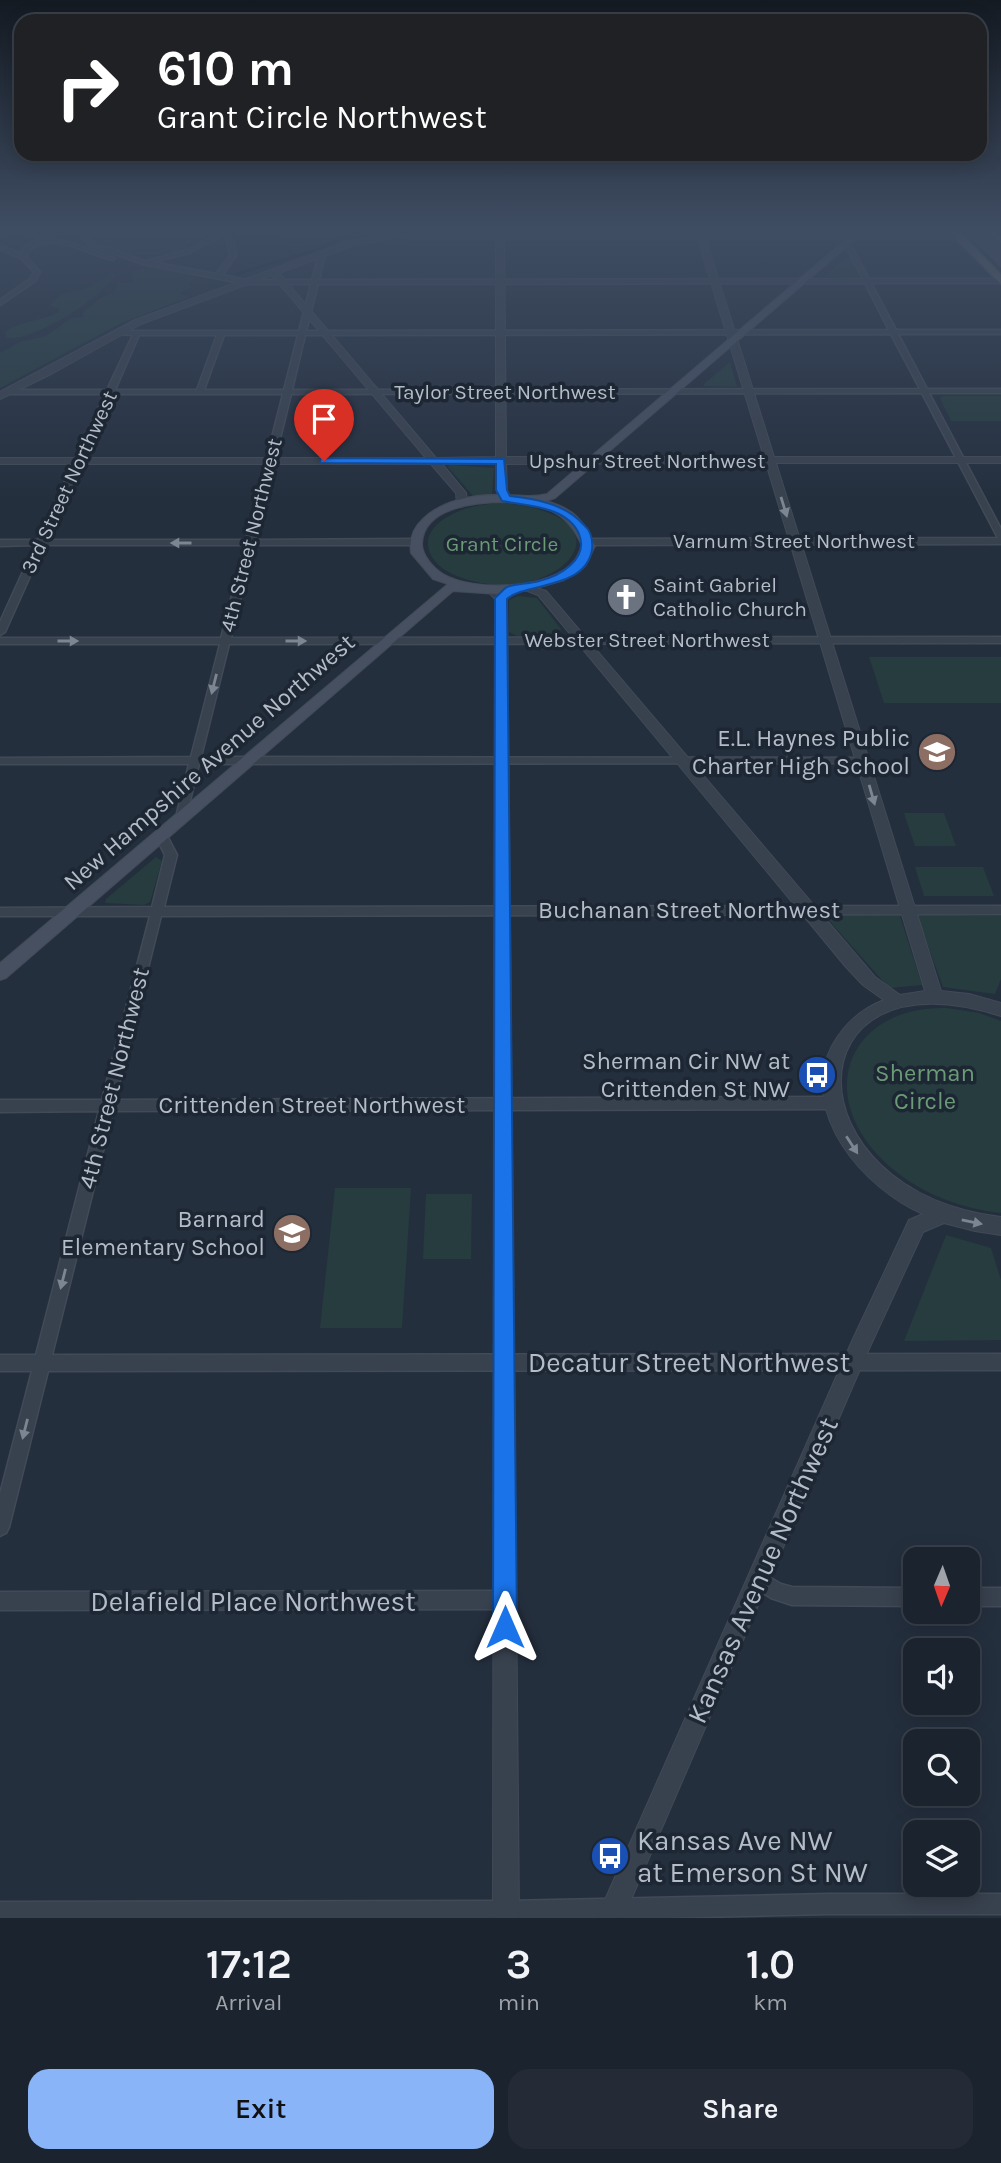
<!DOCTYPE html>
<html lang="en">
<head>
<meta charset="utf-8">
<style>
	body { margin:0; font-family:Karla,sans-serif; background:#242b36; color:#f1f3f6; height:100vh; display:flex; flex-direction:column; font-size:26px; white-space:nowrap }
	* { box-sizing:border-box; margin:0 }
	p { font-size:23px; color:#a0a4aa }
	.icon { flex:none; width:38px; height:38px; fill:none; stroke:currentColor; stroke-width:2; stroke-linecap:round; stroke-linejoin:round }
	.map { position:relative; height:1918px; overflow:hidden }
	.side { display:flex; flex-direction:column; background:#1b232e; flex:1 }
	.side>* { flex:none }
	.hud { position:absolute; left:14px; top:14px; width:973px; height:147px; border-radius:21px; box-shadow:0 4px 18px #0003,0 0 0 2px #39404a; background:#202124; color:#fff; overflow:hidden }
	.needle { width:46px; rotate:182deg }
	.controls { position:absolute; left:903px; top:1547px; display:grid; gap:14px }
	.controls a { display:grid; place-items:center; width:77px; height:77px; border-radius:14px; background:#1b232e; box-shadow:0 4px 18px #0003,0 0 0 2px #39404a; font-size:35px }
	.pin { position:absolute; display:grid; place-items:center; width:60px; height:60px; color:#fff; margin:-72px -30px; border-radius:50% 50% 50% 0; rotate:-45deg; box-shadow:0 0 7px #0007 }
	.pin .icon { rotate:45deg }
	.me { position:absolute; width:77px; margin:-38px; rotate:0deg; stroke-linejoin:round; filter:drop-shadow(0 0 5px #0008) }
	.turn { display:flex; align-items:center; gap:24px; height:147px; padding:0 28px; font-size:32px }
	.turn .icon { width:91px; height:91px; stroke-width:2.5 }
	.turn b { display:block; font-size:49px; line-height:60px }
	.eta { display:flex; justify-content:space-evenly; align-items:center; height:119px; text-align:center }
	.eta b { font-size:42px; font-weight:600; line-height:49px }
	.action { display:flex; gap:14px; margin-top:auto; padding:14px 28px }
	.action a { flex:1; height:80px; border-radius:21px; background:#8ab4f8; color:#111; font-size:28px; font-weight:600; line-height:80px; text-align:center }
	.action a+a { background:#242b36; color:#f1f3f6 }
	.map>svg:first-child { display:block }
	.green { fill:#263c3f }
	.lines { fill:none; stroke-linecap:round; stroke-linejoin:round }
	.stream { stroke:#17263c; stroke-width:2.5 }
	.minor-casing { stroke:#414a57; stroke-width:3 }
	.tertiary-casing { stroke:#414a57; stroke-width:2 }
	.secondary-casing { stroke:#414a57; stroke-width:2 }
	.trunk-casing { stroke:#434c59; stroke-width:3 }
	.minor { fill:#38414e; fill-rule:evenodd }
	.tertiary { fill:#38414e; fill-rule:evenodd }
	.secondary { fill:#465061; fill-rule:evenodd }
	.trunk { fill:#656462; fill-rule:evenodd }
	.wall { fill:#3f4b5c }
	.building { fill:#4b5868; stroke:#5c6777; stroke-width:2 }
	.oneway { fill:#7c8592 }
	.route { fill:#1a73e8; stroke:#114b97; stroke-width:2 }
	.labels { text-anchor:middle; stroke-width:7; stroke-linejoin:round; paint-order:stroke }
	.far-street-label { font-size:21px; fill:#b4bcc9; stroke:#1d2633 }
	.far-park-label { font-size:21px; fill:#6b9a76; stroke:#1d2633 }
	.far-poi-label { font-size:21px; fill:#b4bcc9; stroke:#1d2633; text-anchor:start }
	.poi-label { font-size:24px; fill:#b4bcc9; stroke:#1d2633; text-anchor:end }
	.street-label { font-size:24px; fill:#b4bcc9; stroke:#1d2633 }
	.park-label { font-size:24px; fill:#6b9a76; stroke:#1d2633 }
	.near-street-label { font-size:28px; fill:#b4bcc9; stroke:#1d2633 }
	.near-poi-label { font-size:28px; fill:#b4bcc9; stroke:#1d2633; text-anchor:start }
</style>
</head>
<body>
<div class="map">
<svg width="1001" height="1918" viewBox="0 0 1001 1918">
	<rect width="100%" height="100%" fill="#242f3e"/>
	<path class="green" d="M85,230H216L186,246L190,248C162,259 101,260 85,230Z
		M236,230H392L324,244L234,236Z
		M845,258L851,259L860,278L825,277Z
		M152,267L196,276L188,284L193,287L180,293L189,297L121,323L0,388V353L20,342L46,336L72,318L84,317L82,313L102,297L113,293L119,283H133L132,271Z
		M112,275L115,276C99,299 35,341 7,338L5,332C21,320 41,322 59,312L60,309L50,305L60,294L84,289Z
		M730,362L737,387L704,386V384Z
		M943,396H1001V421H951L940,398Z
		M450,465L494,468L492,495L473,496L448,467Z
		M503,503C647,518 551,614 457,576C423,562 416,532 451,515C467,506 486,504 503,503Z
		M518,596L537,598L561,629L560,633L517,636L509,632V600Z
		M869,657H1001V703H884Z
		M904,813H944L956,846H915Z
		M156,857L162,861L150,902L144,905L105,903L106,899Z
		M915,867H983L994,896H924Z
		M825,916H900L922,985L889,988Z
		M917,916H1001V979L995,994L943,987Z
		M947,1008L979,1013L1001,1021V1213C955,1208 909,1189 877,1154C814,1085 856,1005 947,1008Z
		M335,1188H411L402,1328H320Z
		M426,1194H472L471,1259H423Z
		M946,1235L991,1248L1001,1280V1340L904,1341Z"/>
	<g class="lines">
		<path class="stream" d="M237,274L315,250L360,230"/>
		<g class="minor-casing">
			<path id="minor" d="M10,230L52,236L51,238L68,242L115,258L112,260C84,253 52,230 27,252V258L40,272L35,281L0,305V300L30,279L34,272L22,259L0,249V245L21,254C23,243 38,239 48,238L14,233L0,236V232Z
				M77,230H83L91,242L145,261L185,251L224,230H232L236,256L222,275L246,280H312L319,254L322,252L325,254L319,280L863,279L847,249L850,247L853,249L869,279H1001V283H871L896,330H1001V334H898L927,389H1001V393H929L1001,529V544L587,545L583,542L587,539L998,538L922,393L291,394L255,540L416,539L420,542L416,545H253L231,638L1001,637V643L229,644L201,757L866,758L867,760L862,763L199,764L186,817L181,821L176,817L189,764H0V758L191,757L220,644H0V638H221L245,545H44L5,632L0,635V622L35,545L0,546V540H38L105,394H8L4,392L8,390H107L133,335L116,334V332L118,331H299L311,284H246L142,264L87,244ZM226,234L230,256L216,274L152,262L189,253ZM865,283L889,330L306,331L318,284ZM891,334L920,389L292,390L305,335ZM139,335H217L197,390H115ZM224,335H298L284,390H204ZM113,394H283L246,540H46Z
				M395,232L412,235H1001V239H412L393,235Z
				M161,831L165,832L177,855L164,907L1001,906V914L161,916L115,1100L833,1097L838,1099L840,1103L838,1107L833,1109L113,1111L52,1355L1001,1354V1370L48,1371L9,1527L6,1533L0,1536V1494L32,1371H0V1355H36L99,1111L0,1112V1100H102L150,916H0V908L152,907L165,855L155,835Z
				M758,1571L781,1584L792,1587L915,1588V1606L792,1605L771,1598L752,1586L749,1580L752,1574Z
				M968,1588H1001V1606H968Z
				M505,1591L511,1594L514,1600L511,1606L505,1609L0,1610V1592Z
				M829,1894H1001V1914H829L658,1918H0V1902L506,1901Z"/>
		</g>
		<g class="tertiary-casing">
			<path id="tertiary" d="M407,230H432L352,246L279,273L436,458L496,457V230H504L506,457H764L695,230H703L774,457H1001V463H776L941,991L969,994L1001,1003V1016C788,947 787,1191 1001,1217V1235L975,1231L944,1223L923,1232L867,1353L623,1918H597L853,1339L909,1220L923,1214C864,1188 798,1113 832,1046C844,1024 861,1009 884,1000L863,985L846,967L538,595L520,588L526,585L546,591L875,977L900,995L925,991L766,463L506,464L507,492L511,498L506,501L497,492L496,464H442L466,493L467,504L462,507L457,504L456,493L431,464H0V458H426L272,275L141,324L53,373L0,399V392L135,320L346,242Z
				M493,587L507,598L519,1918H493L495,599L487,590Z"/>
		</g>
		<g class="secondary-casing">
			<path id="secondary" d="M857,230H866L555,498L546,501C574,509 583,519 595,546L585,566L564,580L530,590L497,594L453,591L6,978L0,980V963L448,584L433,579L411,553C409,539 413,528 423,519C443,499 477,494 504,495C520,495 531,498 547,494ZM506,502C543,505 567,509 582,546C580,550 578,556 575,560C552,590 473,592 443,574C433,568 422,555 422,544C423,506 479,502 506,502Z"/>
		</g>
		<g class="trunk-casing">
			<path id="trunk" d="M947,230H958L1001,275V284Z"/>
		</g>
		<use href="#minor" class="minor"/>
		<use href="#tertiary" class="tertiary"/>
		<use href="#secondary" class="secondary"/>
		<use href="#trunk" class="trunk"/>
	</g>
	<path class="wall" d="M967,230H1001V268L975,242L978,232H968Z"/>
	<path class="building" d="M988,230H1001V242Z"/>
	<defs><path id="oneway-solid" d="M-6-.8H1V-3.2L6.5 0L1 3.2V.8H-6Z" transform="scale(1.75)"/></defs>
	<g class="oneway">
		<use href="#oneway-solid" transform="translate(784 507) rotate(73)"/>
		<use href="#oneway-solid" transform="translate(181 543) rotate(180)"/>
		<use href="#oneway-solid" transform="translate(68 641)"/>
		<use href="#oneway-solid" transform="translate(296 641)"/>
		<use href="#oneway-solid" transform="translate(214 684) rotate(104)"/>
		<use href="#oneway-solid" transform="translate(872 795) rotate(74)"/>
		<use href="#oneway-solid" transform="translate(852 1145) rotate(57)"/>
		<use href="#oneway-solid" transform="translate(972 1222) rotate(12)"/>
		<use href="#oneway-solid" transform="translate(63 1279) rotate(104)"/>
		<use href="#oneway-solid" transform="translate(25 1429) rotate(104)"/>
	</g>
	<linearGradient id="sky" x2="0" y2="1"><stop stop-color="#141a22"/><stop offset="0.46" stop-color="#3f4d63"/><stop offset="1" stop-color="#3f4d63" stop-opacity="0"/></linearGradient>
	<rect width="1001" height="499" fill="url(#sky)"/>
	<path class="route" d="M324,458L504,459L507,490L510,496C537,499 565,504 584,525C591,531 593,541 592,550C585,590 526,582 507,599L517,1627L514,1635L505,1639L497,1635L493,1627L495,598C499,595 503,589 507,587C516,583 529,584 539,581C560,576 589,559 579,534C567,506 527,506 502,501L496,490V464L320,463V459Z"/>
	<defs>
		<g id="church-disc" transform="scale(2.0125)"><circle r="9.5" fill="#6b7280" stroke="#1d2633"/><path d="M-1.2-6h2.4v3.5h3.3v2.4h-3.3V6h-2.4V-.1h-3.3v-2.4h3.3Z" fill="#fff"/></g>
		<g id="school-disc" transform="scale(2.0125)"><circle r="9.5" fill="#8d6e63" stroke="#1d2633"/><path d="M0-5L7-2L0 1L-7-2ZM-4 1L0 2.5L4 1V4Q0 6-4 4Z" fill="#fff"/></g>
		<g id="bus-disc" transform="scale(2.0125)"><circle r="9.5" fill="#1a4fb4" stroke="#1d2633"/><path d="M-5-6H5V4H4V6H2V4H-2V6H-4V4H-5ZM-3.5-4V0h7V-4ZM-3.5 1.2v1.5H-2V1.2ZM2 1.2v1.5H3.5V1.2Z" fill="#fff"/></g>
	</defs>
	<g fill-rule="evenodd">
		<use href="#church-disc" x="626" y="597"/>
		<use href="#school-disc" x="937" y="752"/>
		<use href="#bus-disc" x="817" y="1075"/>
		<use href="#school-disc" x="292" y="1233"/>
		<use href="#bus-disc" x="610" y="1856"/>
	</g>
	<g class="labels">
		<g class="far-street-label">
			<text x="505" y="399">Taylor Street Northwest</text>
			<text x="647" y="468">Upshur Street Northwest</text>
			<text transform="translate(69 482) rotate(-65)" y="7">3rd Street Northwest</text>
			<text transform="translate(251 535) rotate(-76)" y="7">4th Street Northwest</text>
			<text x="794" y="548">Varnum Street Northwest</text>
			<text x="647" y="647">Webster Street Northwest</text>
		</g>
		<g class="far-park-label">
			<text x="502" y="551">Grant Circle</text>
		</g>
		<g class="far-poi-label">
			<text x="653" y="592">Saint Gabriel<tspan x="653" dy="24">Catholic Church</tspan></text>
		</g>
		<g class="poi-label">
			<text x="910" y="746">E.L. Haynes Public<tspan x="910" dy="28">Charter High School</tspan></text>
			<text x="790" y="1069">Sherman Cir NW at<tspan x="790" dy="28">Crittenden St NW</tspan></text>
			<text x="265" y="1227">Barnard<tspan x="265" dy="28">Elementary School</tspan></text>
		</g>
		<g class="street-label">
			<text transform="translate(209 762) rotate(-41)" y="8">New Hampshire Avenue Northwest</text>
			<text x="689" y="918">Buchanan Street Northwest</text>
			<text transform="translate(114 1078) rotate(-76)" y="8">4th Street Northwest</text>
			<text x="312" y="1113">Crittenden Street Northwest</text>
		</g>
		<g class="park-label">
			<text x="925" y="1081">Sherman<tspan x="925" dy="28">Circle</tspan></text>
		</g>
		<g class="near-street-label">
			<text x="689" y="1372">Decatur Street Northwest</text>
			<text transform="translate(762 1570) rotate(-66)" y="10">Kansas Avenue Northwest</text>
			<text x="253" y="1611">Delafield Place Northwest</text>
		</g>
		<g class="near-poi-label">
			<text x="637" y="1850">Kansas Ave NW<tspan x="637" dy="32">at Emerson St NW</tspan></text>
		</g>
	</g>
</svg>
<div class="controls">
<a><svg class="needle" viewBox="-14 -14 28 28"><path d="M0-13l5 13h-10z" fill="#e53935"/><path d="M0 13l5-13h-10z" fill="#a0a4aa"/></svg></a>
<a><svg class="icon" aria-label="sound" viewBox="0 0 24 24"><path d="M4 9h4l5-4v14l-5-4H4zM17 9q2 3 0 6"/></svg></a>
<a><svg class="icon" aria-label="search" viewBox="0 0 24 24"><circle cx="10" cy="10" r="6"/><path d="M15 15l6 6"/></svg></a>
<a><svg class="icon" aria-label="layers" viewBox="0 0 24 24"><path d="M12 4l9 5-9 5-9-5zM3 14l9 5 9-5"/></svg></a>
</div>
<div class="pin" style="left:324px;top:461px;background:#d93025"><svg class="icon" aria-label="arrive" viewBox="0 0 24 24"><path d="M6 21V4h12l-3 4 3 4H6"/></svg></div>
<svg class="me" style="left:505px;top:1627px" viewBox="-20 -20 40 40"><path d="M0-17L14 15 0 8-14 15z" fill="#1a73e8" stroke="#fff" stroke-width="4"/></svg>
<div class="hud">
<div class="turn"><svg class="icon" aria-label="right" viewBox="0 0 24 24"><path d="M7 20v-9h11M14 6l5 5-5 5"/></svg><div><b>610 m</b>Grant Circle Northwest</div></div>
</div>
</div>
<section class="side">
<div class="eta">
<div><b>17:12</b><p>Arrival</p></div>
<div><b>3</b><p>min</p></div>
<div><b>1.0</b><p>km</p></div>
</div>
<div class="action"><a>Exit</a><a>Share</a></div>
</section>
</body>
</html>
